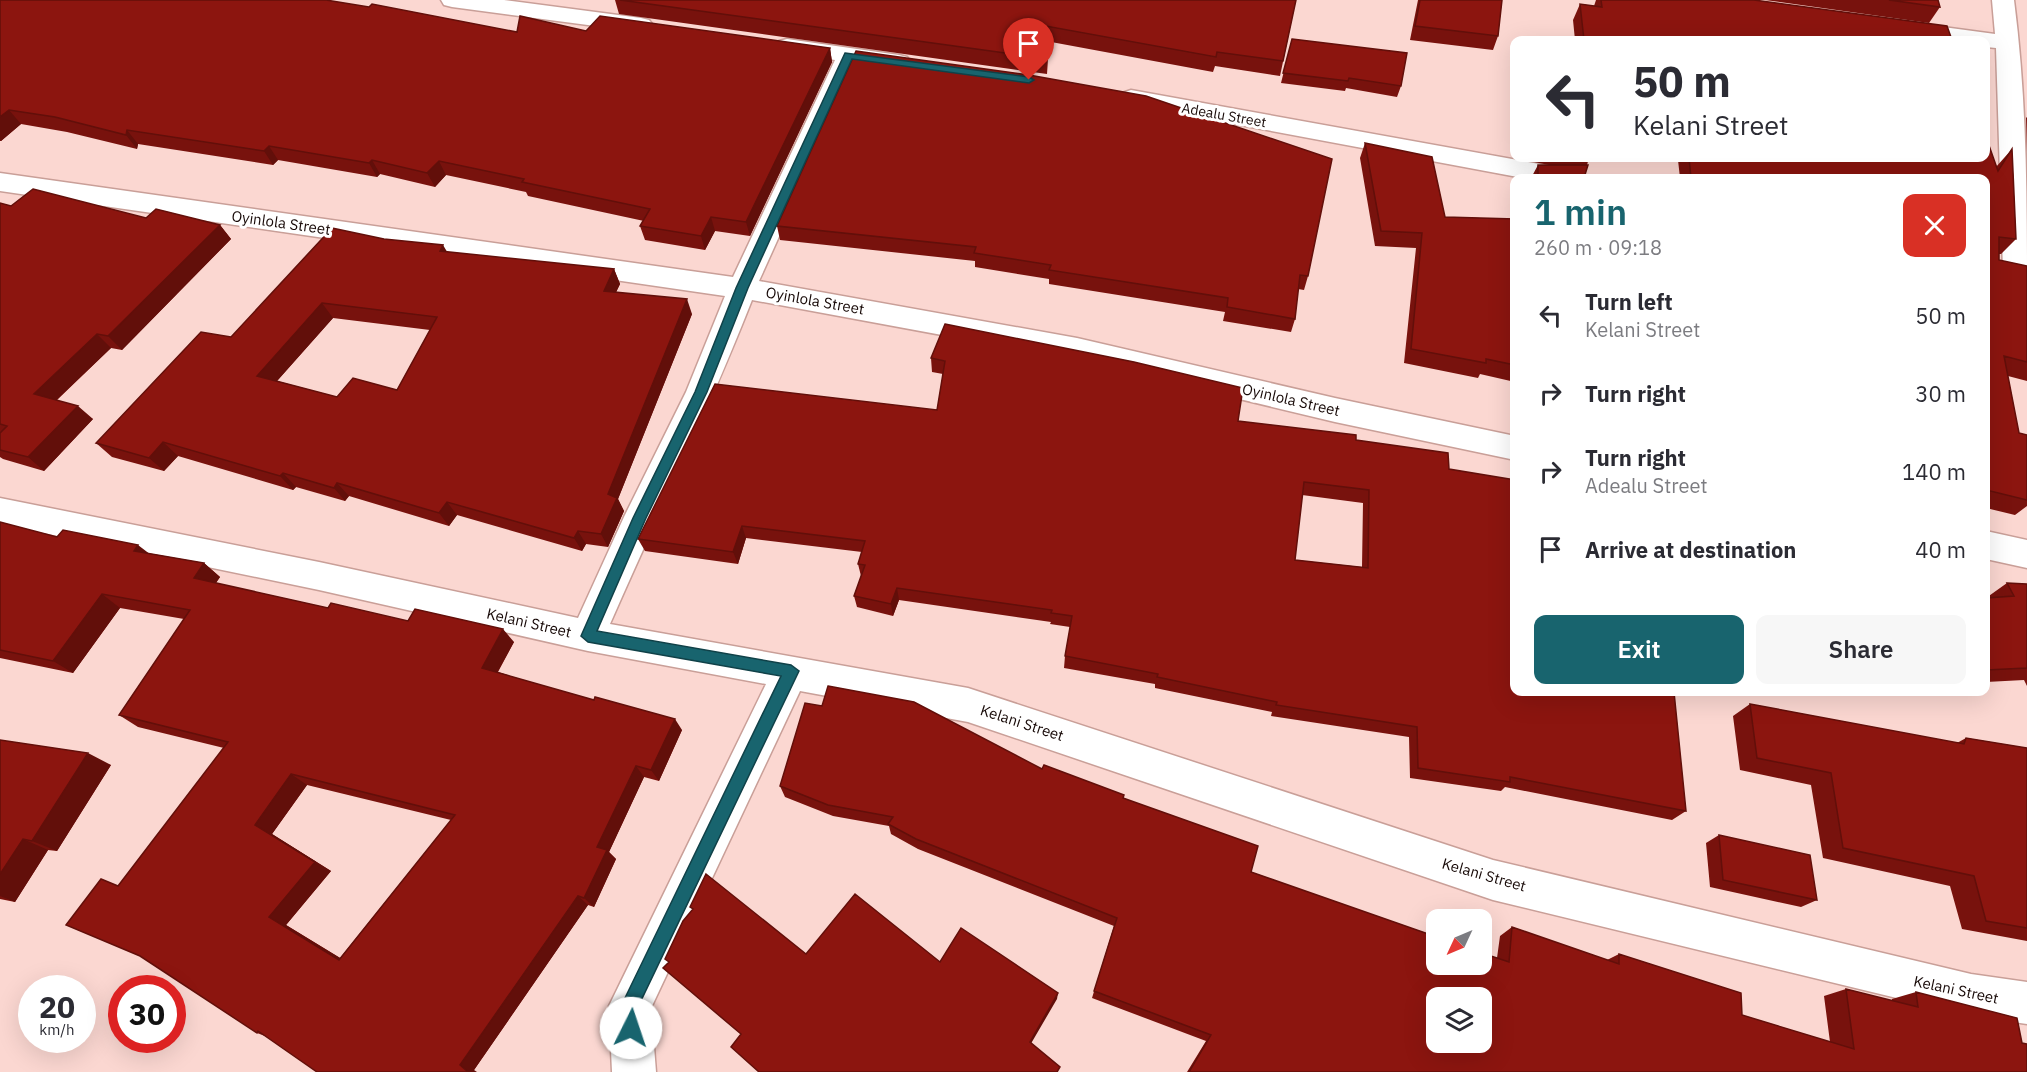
<!DOCTYPE html>
<html lang="en">
<head>
<meta charset="utf-8">
<style>
	body { margin:0; font-family:"IBM Plex Sans",sans-serif; background:#f7f7f7; color:#2b2b33; height:100vh; display:flex; flex-direction:column; font-size:22px; white-space:nowrap }
	* { box-sizing:border-box; margin:0 }
	p { font-size:20px; color:#7c7c81 }
	.icon { flex:none; width:33px; height:33px; fill:none; stroke:currentColor; stroke-width:2; stroke-linecap:round; stroke-linejoin:round }
	.map { position:relative; flex:1; overflow:hidden }
	.panel { position:absolute; left:1510px; top:174px; width:480px; height:522px; display:flex; flex-direction:column; background:#fff; border-radius:12px; box-shadow:0 6px 24px #0002 }
	.panel>* { flex:none }
	.guide { position:absolute; left:1510px; top:36px; width:480px; height:126px; border-radius:12px; box-shadow:0 6px 24px #0002; background:#fff; color:#2b2b33; overflow:hidden }
	.needle { width:39px; rotate:226deg }
	.controls { position:absolute; left:1426px; top:909px; display:grid; gap:12px }
	.controls a { display:grid; place-items:center; width:66px; height:66px; border-radius:12px; background:#fff; box-shadow:0 6px 24px #0002; font-size:30px }
	.speed { position:absolute; left:18px; top:975px; display:flex; gap:12px; font-size:30px; font-weight:700; text-align:center }
	.speed>* { display:grid; place-content:center; width:78px; height:78px; border-radius:50%; background:#fff; box-shadow:0 6px 24px #0002; line-height:1 }
	.speed small { font-size:15px; font-weight:400 }
	.speed .limit { border:9px solid #d22; background:#fff; color:#111 }
	.pin { position:absolute; display:grid; place-items:center; width:51px; height:51px; color:#fff; margin:-62px -26px; border-radius:50% 50% 50% 0; rotate:-45deg; box-shadow:0 0 6px #0007 }
	.pin .icon { rotate:45deg }
	.me { position:absolute; width:66px; margin:-33px; rotate:4deg; stroke-linejoin:round; filter:drop-shadow(0 0 4px #0008) }
	.turn { display:flex; align-items:center; gap:21px; height:126px; padding:0 24px; font-size:27px }
	.turn .icon { width:78px; height:78px; stroke-width:2.5 }
	.turn b { display:block; font-size:42px; line-height:51px }
	.round { display:grid; place-items:center; flex:none; width:63px; height:63px; border-radius:12px; background:#f7f7f7 }
	.summary { display:flex; align-items:center; justify-content:space-between; height:102px; padding:0 24px }
	h1 { font-size:36px; font-weight:600; line-height:45px; color:#18646e }
	.cta { display:flex; gap:12px; margin-top:auto; padding:12px 24px }
	.cta a { flex:1; height:69px; border-radius:12px; background:#18646e; color:#fff; font-size:24px; font-weight:600; line-height:69px; text-align:center }
	.cta a+a { background:#f7f7f7; color:#2b2b33 }
	ul { padding:0; list-style:none }
	li { display:flex; align-items:center; gap:18px; height:78px; padding:0 24px }
	li div { flex:1 }
	li b { display:block; font-size:22px }
	li em { font-style:normal }
	.map>svg:first-child { display:block }
	.lines { fill:none; stroke-linecap:round; stroke-linejoin:round }
	.minor-casing { stroke:#c99f98; stroke-width:3 }
	.minor { fill:#fff; fill-rule:evenodd }
	.wall { fill:#78120d; fill-rule:evenodd }
	.shaded-wall { fill:#620f0a }
	.building { fill:#8c150f; stroke:#620f0a; stroke-width:1.5; fill-rule:evenodd }
	.route { fill:#18646e; stroke:#104148; stroke-width:1.5 }
	.labels { text-anchor:middle; stroke-width:6; stroke-linejoin:round; paint-order:stroke }
	.far-street-label { font-size:14px; fill:#170907; stroke:#fff }
	.street-label { font-size:15px; fill:#170907; stroke:#fff }
</style>
</head>
<body>
<div class="map">
<svg width="2027" height="1072" viewBox="0 0 2027 1072">
	<rect width="100%" height="100%" fill="#fbd7d1"/>
	<g class="lines">
		<g class="minor-casing">
			<path id="minor" d="M441,0H504L641,18L649,20L653,25L649,30L641,32L452,7L444,5Z
				M1992,0H2014C2026,92 2027,185 2027,277L2017,280L2007,277L2003,270L1996,48L1986,47V40H1939L1898,34L1894,29L1898,24L1906,22L1995,34Z
				M787,39L899,55L907,57L911,62L907,67L899,69L857,63L759,281L1077,338L1335,398L1515,436V460L1335,422L1077,360L752,300C709,410 657,516 610,624L968,688L1493,860L1971,974L2027,982V1024L1971,1016L1493,900L968,722L800,691L651,1008L656,1072H612L609,1006L766,684L588,651L319,590L0,524V498L319,562L578,618L624,517L686,392L725,296L0,191V173L733,277L835,60L779,51L775,46L779,41Z
				M1131,90L1567,169L1576,172L1580,178H1523L1122,103L1119,98L1122,93Z
				M1986,531L2027,540V568L1986,559Z"/>
		</g>
		<use href="#minor" class="minor"/>
	</g>
	<path class="wall" d="M0,0L517,32L586,31L830,48L832,62L750,236L715,231L705,250L645,240L640,226L644,221L528,196L526,192L446,175L435,187L380,174L377,177L278,160L273,165L138,144L137,149L67,132L21,124L1,141H0Z
		M615,0H1296L1280,76L1215,66L1213,72L1035,39L1031,53L1048,59L1047,74L619,14Z
		M1418,0H1502L1498,36L1493,50L1410,40Z
		M1596,0H1754L1952,40H1575L1573,20L1580,4L1594,6Z
		M1765,0H1938L1940,7L1929,23Z
		M1292,39L1401,86L1397,97L1346,88L1345,91L1281,83Z
		M856,51L1308,276L1304,290L1298,289L1295,319L1291,332L1223,321L1225,312L1049,284V279L975,267V261L780,240L777,226Z
		M2027,117V152L2026,118Z
		M1365,143L1445,217L1515,219V382L1480,374L1478,378L1404,363L1416,248L1375,246L1360,158Z
		M2012,149L2016,239L2001,254H1999V260L2027,266V381L2008,376L2019,433L2027,435V506L2015,515L1986,508V178H1680L1678,160L1679,158H1986L1996,167Z
		M1529,158H1589L1587,165L1584,178H1531L1538,165H1549L1529,161Z
		M0,203L11,206L220,225L231,239L122,350L111,348L57,400L93,419L44,471L3,459L0,457V433L1,432H0Z
		M447,252L614,269L620,284L616,292L692,314L618,499L624,511L608,547L586,544L582,551L457,515L449,526L349,496L345,501L296,487L293,490L178,456L164,471L112,457L96,443L231,337ZM333,318L430,330L397,390L337,397L277,381Z
		M931,358L1238,421L1356,440L1449,469L1515,692L1686,811L1672,820L1505,787L1501,791L1410,778L1409,737L1271,716L1272,712L1155,688V684L1064,668L1065,656L1070,627L1050,624L1051,622L899,600L893,616L857,607L854,596L861,576L858,564L862,552L746,538L738,564L645,551L638,539L937,410L943,374L932,372ZM1302,495L1363,503L1362,567L1295,560Z
		M0,522L57,537L204,563L220,577L216,583L328,608L408,621L514,642L498,672L682,730L659,781L644,777L609,852L616,859L594,907L588,905L474,1070L265,1036L257,1033L118,886L224,748L138,727L119,715L184,619L120,608L73,673L0,658ZM307,785L451,820L340,958L286,925L331,871L272,834Z
		M2007,583L2027,584V686L2024,680L1986,682V598Z
		M1750,704L1957,743L1966,738L2027,748V941L1962,929L1950,886L1823,858L1811,785L1740,770L1733,716Z
		M0,740L111,765L57,851L48,850L15,902L0,899Z
		M1042,769L1123,799L1251,872L1497,958L1500,936L1512,927L1607,960L1619,954L1742,1015L1830,1042L1824,996L1846,989L1892,1001V999L1916,992L2027,1072H1187L1206,1041L1092,998L1114,926L918,849L891,834L889,826L833,816L785,797L780,786Z
		M1719,835L1817,900L1801,907L1710,887L1706,843Z"/>
	<path class="shaded-wall" d="M1035,24V39L1030,57L1028,52Z
		M830,48L832,62L750,236L746,222Z
		M9,110L21,124L1,141L0,140V117Z
		M127,130L138,144L137,149L126,135Z
		M269,146L278,160L273,165L264,151Z
		M372,160L380,174L377,177L369,163Z
		M439,161L446,175L435,187L427,173Z
		M711,217L715,231L705,250L701,236Z
		M220,225L231,239L122,350L108,336Z
		M443,245L452,260L440,251Z
		M614,269L620,284L610,305L604,291Z
		M687,299L692,314L618,499L624,511L608,547L601,534L608,494Z
		M322,303L333,318L269,390L257,376Z
		M97,334L111,348L49,407L34,394Z
		M78,406L93,419L44,471L28,457Z
		M163,442L178,456L164,471L149,458Z
		M283,473L296,487L293,490L280,476Z
		M337,483L349,496L345,501L334,488Z
		M447,502L457,515L449,526L439,513Z
		M742,526L746,538L738,564L733,552Z
		M578,531L586,544L582,551L574,538Z
		M138,545L155,558L134,551Z
		M204,563L220,577L210,591L194,578Z
		M897,588L899,600L893,616L891,604Z
		M102,594L120,608L73,673L53,661Z
		M503,629L514,642L493,680L482,668Z
		M675,719L682,730L659,781L651,770Z
		M88,753L111,765L57,851L32,841Z
		M636,766L644,777L609,852L616,859L594,907L584,898L597,847Z
		M291,774L307,785L272,834L331,871L286,925L355,967L339,960L269,917L255,825Z
		M23,839L48,850L15,902L0,896V874Z
		M578,896L588,905L474,1070L477,1072H468L460,1065Z
		M1058,993L1057,999L1029,1047L1030,1042Z"/>
	<path class="building" d="M0,0H326L369,7L372,4L517,32L520,16L586,31L600,16L830,48L746,222L711,217L701,236L640,226L650,209L522,182L524,179L439,161L427,173L372,160L369,163L269,146L264,151L127,130L126,135L55,117L9,110L0,117Z
		M620,0H1296L1283,61L1217,52L1216,57L1035,24L1028,52L1048,59Z
		M1420,0H1502L1498,36L1415,26Z
		M1601,0H1754L1947,26L1952,40H1584L1580,4L1602,7Z
		M1889,0H1938L1940,7Z
		M1292,39L1407,53L1401,86L1349,78L1348,81L1283,73Z
		M856,51L1029,75L1146,96L1332,159L1308,276L1300,275L1295,319L1227,307L1228,298L1049,270L1051,265L974,253L976,247L777,226Z
		M1986,137L1998,171L2012,149L2016,239L1999,237V260L2027,266V362L2004,356L2019,433L2027,435V500L1986,490V178H1691L1689,158H1986Z
		M1365,143L1432,157L1445,217L1515,219V365L1486,359V363L1411,349L1422,233L1381,231Z
		M1538,165H1588L1584,178H1538Z
		M33,189L146,218L156,209L220,225L108,336L97,334L34,394L78,406L28,457L0,450V433L7,426L0,424V203L11,206Z
		M332,228L384,239L443,245L440,251L614,269L604,291L687,299L608,494L617,498L601,534L578,531L574,538L447,502L439,513L337,483L334,488L283,473L280,476L163,442L149,458L96,443L201,332L231,337ZM322,303L437,317L397,390L353,378L337,397L257,376Z
		M945,324L1134,362L1243,388L1238,421L1356,435V440L1448,453L1449,469L1515,480V692H1674L1686,811L1510,777V782L1418,768L1417,727L1276,705L1277,702L1157,677L1158,674L1065,656L1072,616L1051,613L1052,610L897,588L891,604L854,596L865,565L858,564L865,541L742,526L733,552L638,539L715,384L937,410L945,361L931,358ZM1304,482L1369,490L1368,568L1295,560Z
		M0,522L57,537L63,530L138,545L134,551L204,563L194,578L328,608L331,603L408,621L415,609L503,629L482,668L594,700L595,697L675,719L651,770L636,766L597,847L607,850L584,898L578,896L460,1065L468,1072H317L258,1031L257,1033L140,956L66,925L101,879L118,886L228,742L119,715L190,610L102,594L53,661L0,650ZM291,774L455,815L339,960L269,917L315,862L255,825Z
		M2007,583L2027,584V668L1986,670V598L2014,596Z
		M828,686L914,702L1042,769L1044,765L1124,795L1123,798L1258,846L1251,872L1437,937V964H1482V953L1509,962L1512,927L1619,964V954L1741,993L1742,1015L1854,1049L1846,989L1918,1007L1916,992L2017,1018L2022,1043L2027,1044V1072H1189L1211,1035L1094,991L1117,918L916,839L888,824L893,817L828,805L780,786L805,703L822,706ZM1437,998H1482V1042H1437Z
		M1750,704L1964,744L1966,738L2027,748V928L1986,921L1974,876L1843,848L1831,773L1757,758Z
		M0,740L88,753L32,841L23,839L0,874Z
		M1719,835L1810,855L1817,900L1723,880Z
		M706,874L806,954L855,894L940,962L961,928L1058,993L1030,1042L1060,1067L1057,1072H759L731,1047L741,1034L663,968L669,962L665,959L683,921L693,909L690,907Z"/>
	<path class="route" d="M845,53L1029,77L1034,80L1029,83L852,59L748,288L707,392L646,518L597,631L791,665L799,671L638,1007L640,1028L637,1034L631,1037L625,1034C621,1024 619,1010 624,1000L781,676L588,642L581,636L633,518L695,392L736,288Z"/>
	<g class="labels">
		<g class="far-street-label">
			<text transform="translate(1224 115) rotate(10)" y="5">Adealu Street</text>
		</g>
		<g class="street-label">
			<text transform="translate(281 223) rotate(8)" y="5">Oyinlola Street</text>
			<text transform="translate(815 301) rotate(10)" y="5">Oyinlola Street</text>
			<text transform="translate(1291 400) rotate(13)" y="5">Oyinlola Street</text>
			<text transform="translate(529 623) rotate(13)" y="5">Kelani Street</text>
			<text transform="translate(1022 723) rotate(18)" y="5">Kelani Street</text>
			<text transform="translate(1484 875) rotate(16)" y="5">Kelani Street</text>
			<text transform="translate(1956 990) rotate(12)" y="5">Kelani Street</text>
		</g>
	</g>
</svg>
<div class="controls">
<a><svg class="needle" viewBox="-14 -14 28 28"><path d="M0-13l5 13h-10z" fill="#e53935"/><path d="M0 13l5-13h-10z" fill="#7c7c81"/></svg></a>
<a><svg class="icon" aria-label="layers" viewBox="0 0 24 24"><path d="M12 4l9 5-9 5-9-5zM3 14l9 5 9-5"/></svg></a>
</div>
<div class="speed"><div>20<small>km/h</small></div><div class="limit">30</div></div>
<div class="pin" style="left:1029px;top:80px;background:#d93025"><svg class="icon" aria-label="arrive" viewBox="0 0 24 24"><path d="M6 21V4h12l-3 4 3 4H6"/></svg></div>
<svg class="me" style="left:631px;top:1028px" viewBox="-20 -20 40 40"><circle r="19" fill="#fff"/><path d="M0-13L10 11 0 6-10 11z" fill="#18646e"/></svg>
<div class="guide">
<div class="turn"><svg class="icon" aria-label="left" viewBox="0 0 24 24"><path d="M17 20v-9H6M10 6l-5 5 5 5"/></svg><div><b>50 m</b>Kelani Street</div></div>
</div>
<section class="panel">
<div class="summary"><div><h1>1 min</h1><p>260 m · 09:18</p></div><a class="round" style="background:#d93025;color:#fff"><svg class="icon" aria-label="close" viewBox="0 0 24 24"><path d="M6 6l12 12M18 6L6 18"/></svg></a></div>
<ul>
<li><svg class="icon" aria-label="left" viewBox="0 0 24 24"><path d="M17 20v-9H6M10 6l-5 5 5 5"/></svg><div><b>Turn left</b><p>Kelani Street</p></div><em>50 m</em></li>
<li><svg class="icon" aria-label="right" viewBox="0 0 24 24"><path d="M7 20v-9h11M14 6l5 5-5 5"/></svg><div><b>Turn right</b></div><em>30 m</em></li>
<li><svg class="icon" aria-label="right" viewBox="0 0 24 24"><path d="M7 20v-9h11M14 6l5 5-5 5"/></svg><div><b>Turn right</b><p>Adealu Street</p></div><em>140 m</em></li>
<li><svg class="icon" aria-label="arrive" viewBox="0 0 24 24"><path d="M6 21V4h12l-3 4 3 4H6"/></svg><div><b>Arrive at destination</b></div><em>40 m</em></li>
</ul>
<div class="cta"><a>Exit</a><a>Share</a></div>
</section>
</div>
</body>
</html>
